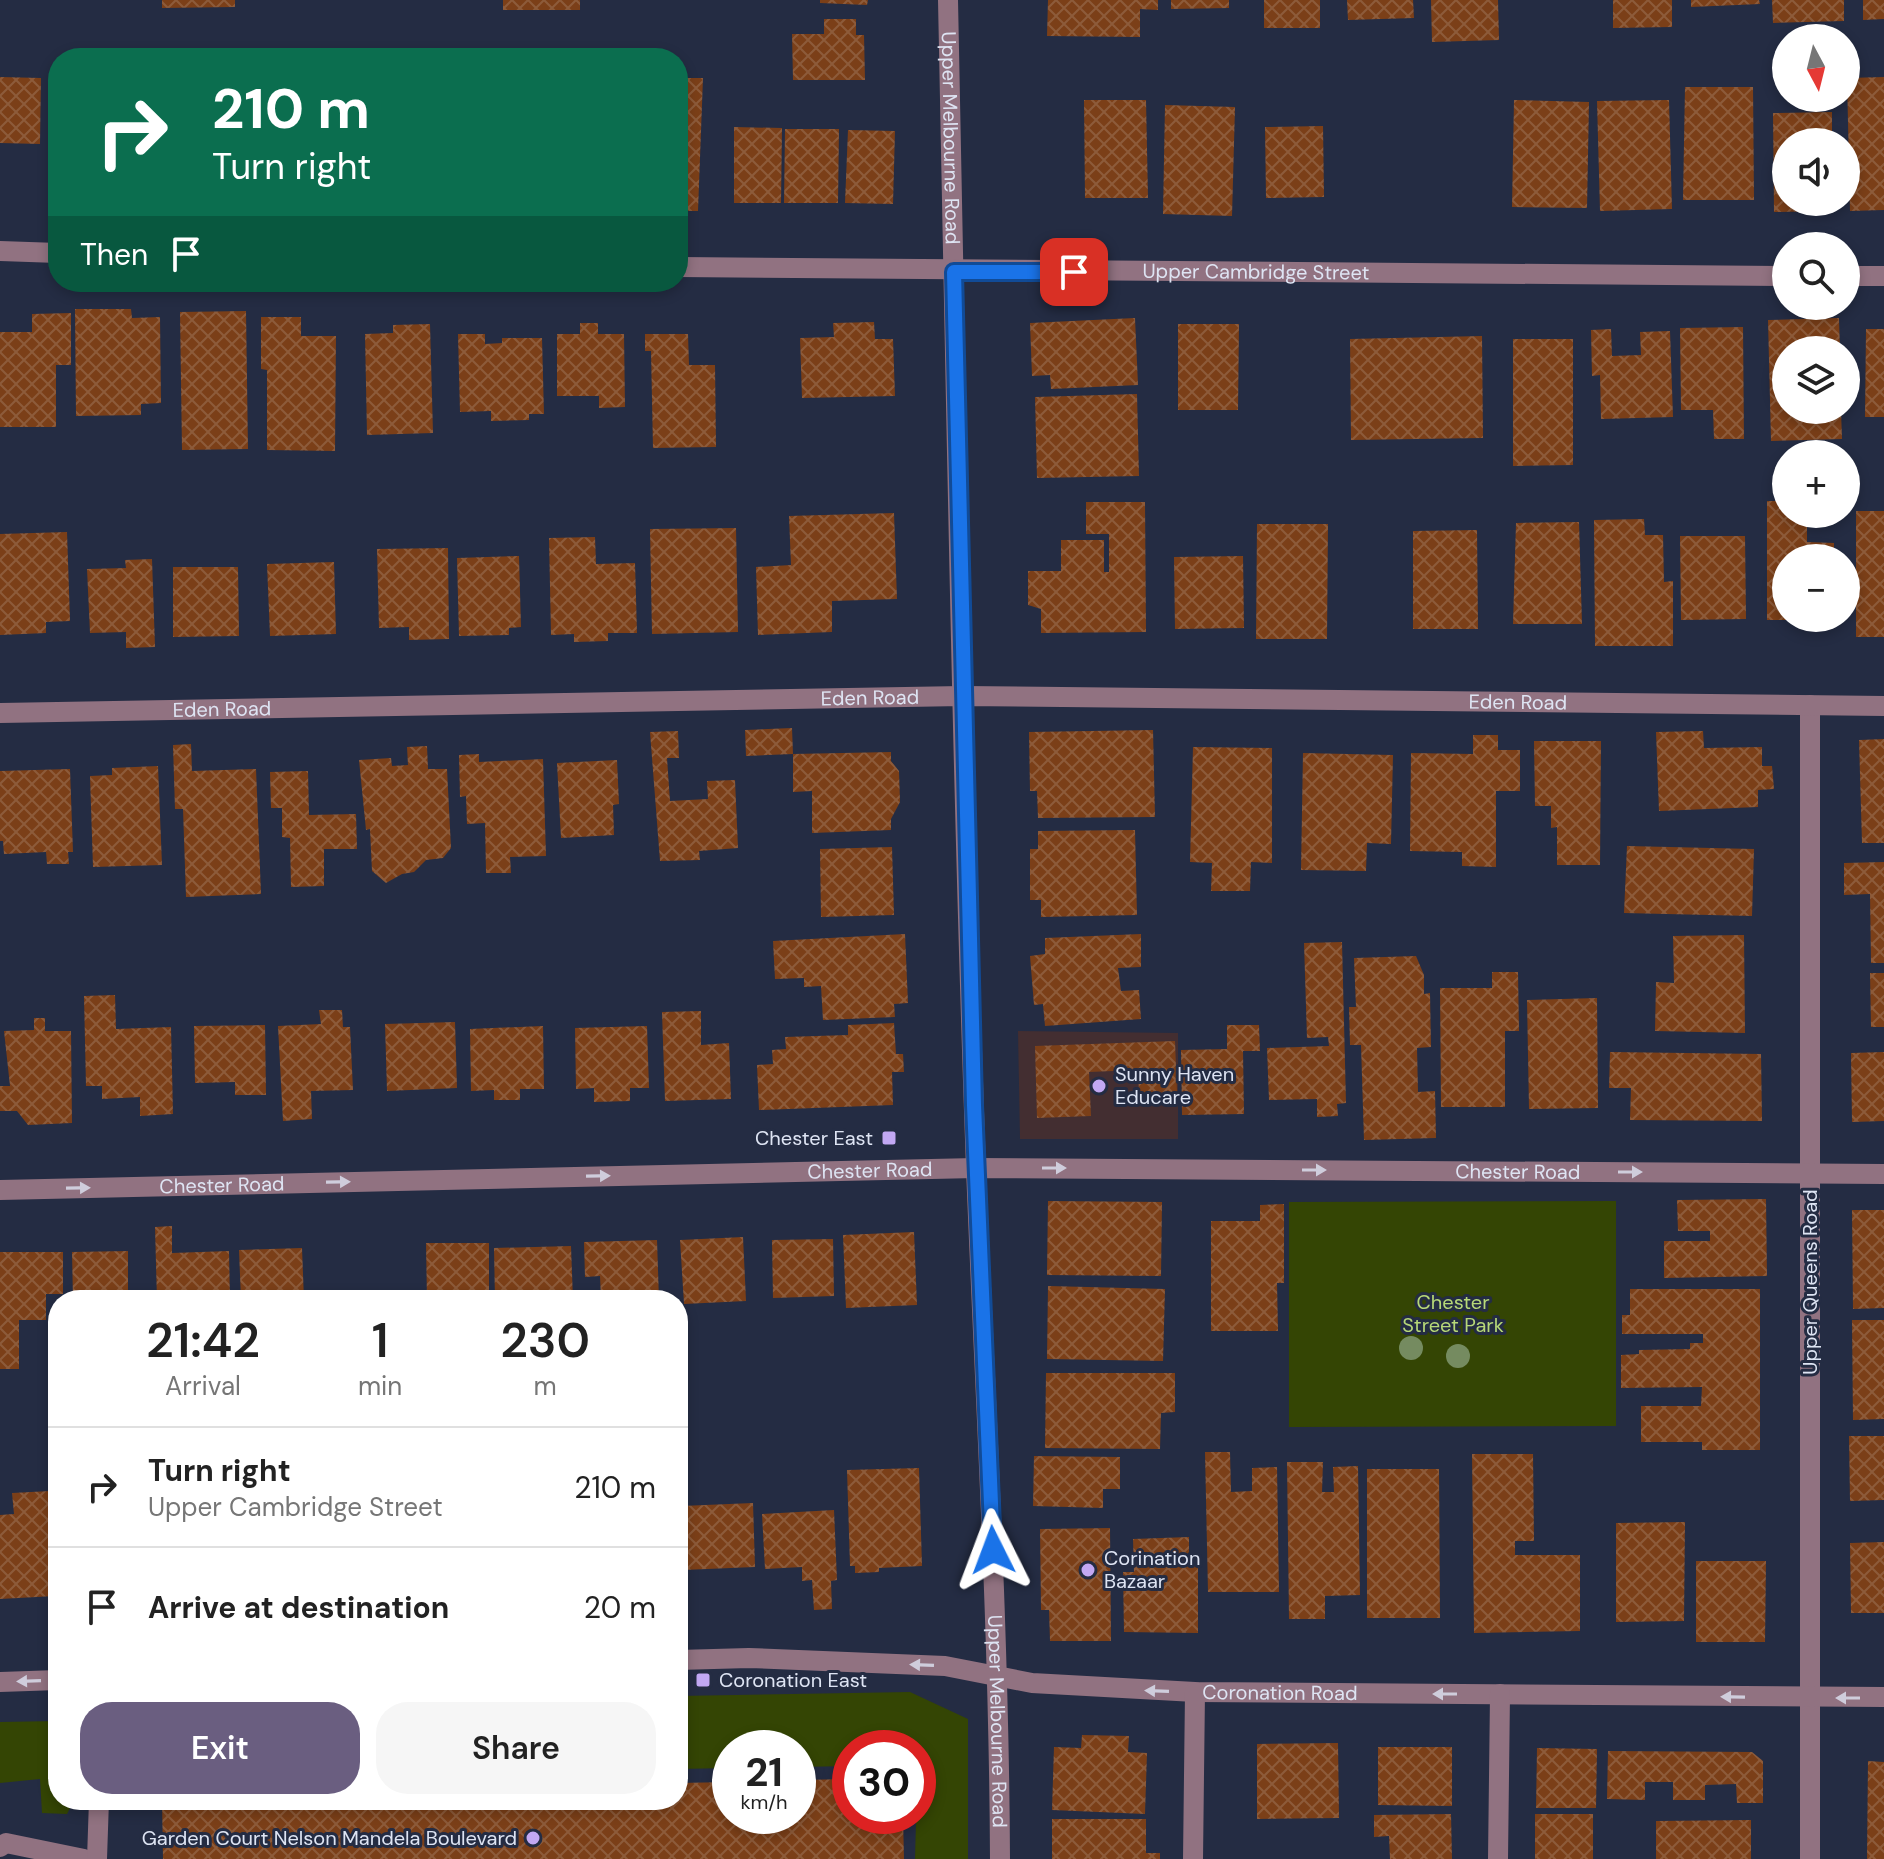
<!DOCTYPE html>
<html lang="en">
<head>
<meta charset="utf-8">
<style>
	body { margin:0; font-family:"DM Sans",sans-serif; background:#f6f6f6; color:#222; height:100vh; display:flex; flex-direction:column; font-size:30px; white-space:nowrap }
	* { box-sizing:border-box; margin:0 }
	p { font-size:26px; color:#767676 }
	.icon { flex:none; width:44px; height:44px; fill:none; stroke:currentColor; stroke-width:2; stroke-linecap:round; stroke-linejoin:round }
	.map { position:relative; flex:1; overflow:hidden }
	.sheet { position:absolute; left:48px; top:1290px; width:640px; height:520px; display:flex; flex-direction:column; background:#fff; border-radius:32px; box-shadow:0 4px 12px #0003 }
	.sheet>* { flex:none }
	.guide { position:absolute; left:48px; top:48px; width:640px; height:244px; border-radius:32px; box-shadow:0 4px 12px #0003; background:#0b6e4f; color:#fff; overflow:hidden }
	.needle { width:52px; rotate:173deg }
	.fabs { position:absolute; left:1772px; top:24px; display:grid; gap:16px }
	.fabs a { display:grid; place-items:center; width:88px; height:88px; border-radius:50%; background:#fff; box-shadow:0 4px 12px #0003; font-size:40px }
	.speed { position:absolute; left:712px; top:1730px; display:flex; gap:16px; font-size:40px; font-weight:700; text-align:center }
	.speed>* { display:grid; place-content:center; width:104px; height:104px; border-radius:50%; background:#fff; box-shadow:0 4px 12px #0003; line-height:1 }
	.speed small { font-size:20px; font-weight:400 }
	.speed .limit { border:12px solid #d22; background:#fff; color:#111 }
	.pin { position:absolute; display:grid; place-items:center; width:68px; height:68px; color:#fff; margin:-34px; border-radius:16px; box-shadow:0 4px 12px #0006 }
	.me { position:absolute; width:88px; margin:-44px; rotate:357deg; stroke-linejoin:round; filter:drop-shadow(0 0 6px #0008) }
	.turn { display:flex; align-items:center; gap:28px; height:168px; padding:0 32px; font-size:36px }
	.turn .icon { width:104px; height:104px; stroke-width:2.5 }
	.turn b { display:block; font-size:56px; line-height:68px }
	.then { display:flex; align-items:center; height:76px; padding:0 32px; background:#0003; gap:16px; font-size:30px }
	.eta { display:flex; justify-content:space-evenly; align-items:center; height:136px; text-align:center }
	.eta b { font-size:48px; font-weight:600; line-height:56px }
	.action { display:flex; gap:16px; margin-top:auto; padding:16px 32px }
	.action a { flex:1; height:92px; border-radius:32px; background:#6a5e80; color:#fff; font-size:32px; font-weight:600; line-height:92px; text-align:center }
	.action a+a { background:#f6f6f6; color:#222 }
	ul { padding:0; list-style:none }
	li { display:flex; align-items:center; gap:24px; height:120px; padding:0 32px; border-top:2px solid #e0e0e0 }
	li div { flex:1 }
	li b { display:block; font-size:30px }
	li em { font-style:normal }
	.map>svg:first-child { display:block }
	.education { fill:#432e31 }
	.green { fill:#344504 }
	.building { fill:url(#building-cross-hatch) }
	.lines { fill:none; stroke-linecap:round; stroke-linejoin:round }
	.minor { stroke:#917281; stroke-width:20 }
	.tree { fill:#758b60 }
	.oneway { fill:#cfcddc }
	.route-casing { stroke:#114b97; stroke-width:20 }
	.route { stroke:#1a73e8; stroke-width:14 }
	.poi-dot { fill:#c2a8f3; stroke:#242c43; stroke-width:3 }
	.labels { text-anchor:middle; stroke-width:6; stroke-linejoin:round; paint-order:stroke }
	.street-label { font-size:20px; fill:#dee4f3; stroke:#242c43 }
	.poi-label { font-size:20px; fill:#dee4f3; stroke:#242c43; text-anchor:start }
	.park-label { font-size:20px; fill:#b7d878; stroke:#242c43 }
</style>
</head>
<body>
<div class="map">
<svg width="1884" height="1859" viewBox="0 0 1884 1859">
	<defs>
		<pattern id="building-cross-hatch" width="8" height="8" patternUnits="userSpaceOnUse" patternTransform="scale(2)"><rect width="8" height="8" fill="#7b3f18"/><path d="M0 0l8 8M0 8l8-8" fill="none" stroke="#8d5b3a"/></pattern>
	</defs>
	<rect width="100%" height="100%" fill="#242c43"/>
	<path class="education" d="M1018,1031L1178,1033V1139H1020Z"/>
	<path class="green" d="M1616,1201V1426L1289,1427V1202Z
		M910,1692L968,1719V1859H915L918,1748H850V1766L798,1767V1748H730V1768L678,1769V1696Z
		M58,1721V1800H74L67,1814L42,1813L40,1779L0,1783V1722Z"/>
	<path class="building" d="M162,0H235V7L162,8Z
		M503,0H580V10H503Z
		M820,0H868L867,5L820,3Z
		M1048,0H1158V10L1140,9V37L1047,36Z
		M1171,0H1229V8L1171,9Z
		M1264,0H1320V28H1264Z
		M1347,0H1413L1414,18L1348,20Z
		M1431,0H1498L1499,40L1432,42Z
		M1613,0H1672V27L1613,28Z
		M1691,0H1759L1760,4L1691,7Z
		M1772,0H1844V21L1773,23Z
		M1863,0H1884V19L1863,20Z
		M824,19H856V35H864L865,80H793L792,34H824Z
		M0,77L41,78L40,144L0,143Z
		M1884,77V210L1850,211L1847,78Z
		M678,78H703L698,211H678Z
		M1685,87H1753L1754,200H1683Z
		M1084,100H1146L1148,198H1085Z
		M1514,100L1589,102L1587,208L1512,207Z
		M1669,100L1672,209L1600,211L1597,101Z
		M1165,105L1235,107L1232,216L1163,214Z
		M1832,112V142H1786V202H1833V211L1774,212L1773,113Z
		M55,114H58V182H54Z
		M1323,126L1324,197L1266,198L1265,127Z
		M734,127L782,128L781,203H734Z
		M785,129H839L838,203H784Z
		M848,130L895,131L893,204L845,203Z
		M75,309H131L132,318L160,317L161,403L141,404V415L76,416Z
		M246,311L248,449L182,450L180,312Z
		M71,313V365H56V427H0V332H32V314Z
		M261,317H301V336H336L335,451L267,450V370L261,369Z
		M1135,318L1138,385L1051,389L1050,375L1032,376L1030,323Z
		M1839,318L1840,350H1786V410H1841L1842,439L1771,441L1768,320Z
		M874,322L875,339H893L895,396L802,398L800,338L834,337L833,323Z
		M580,323H598V334H624L625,407L599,408V396H557V334H580Z
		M430,324L433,433L367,435L365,334L393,333V325Z
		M1178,324H1239L1238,410H1178Z
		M1743,327L1744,439H1714L1713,410H1681L1680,328Z
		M1611,329L1612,356L1641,355L1640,332L1670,331L1673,417L1601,419L1600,375L1592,376L1591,330Z
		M1866,329H1884V417H1865Z
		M458,334H485V344L502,343V338H542L544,414H529V420L491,421V411L460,412Z
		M645,334H688L689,365H715L716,447L653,448L651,351H645Z
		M1482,336L1483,438L1351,440L1350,339Z
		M1513,339H1573V465L1513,466Z
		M1137,394L1139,476L1037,478L1035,397Z
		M1767,501H1786V514H1807V542L1834,543V558H1786V620H1767Z
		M1086,502H1145L1146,632L1041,633V609L1028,605V571H1061V540H1104V572H1109V534H1086Z
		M1856,511H1884V637H1856Z
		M894,513L897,599L832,601V632L758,635L756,567L791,565L789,516Z
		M1644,519L1645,535H1663L1664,582L1673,581V646H1595L1594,520Z
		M1579,522L1582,624H1513L1516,523Z
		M1257,524H1328L1327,639H1256Z
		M736,528L738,632L652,634L650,529Z
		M1477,530L1478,629H1413V531Z
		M67,532L70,621L46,622V633L0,635V534Z
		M1680,536H1745L1746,619L1681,620Z
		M595,537L596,564L635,563L637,633H608V641L574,642V634L551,635L549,538Z
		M448,548L449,639L409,640V627L379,628L377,549Z
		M519,556L521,627L509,628V635L459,636L457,558Z
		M1243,556L1244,628L1175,629L1174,557Z
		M152,559L155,647L126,648V632L90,633L87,569L126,568L125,560Z
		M334,562L336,634L270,636L267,564Z
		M173,567H238L239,636L173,637Z
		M792,728L793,754L746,756L745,730Z
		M1153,730L1155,817L1038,818L1037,791H1030L1029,732Z
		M678,731L679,758H667L670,801L708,799L707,781L735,780L738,848L699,851L700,860L660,861L650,732Z
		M1703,731L1704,748L1762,747V766H1772L1774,789L1758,790V807L1659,811L1656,732Z
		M1473,735H1498V750H1520V791H1496V867L1462,866V852L1410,851L1411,753L1473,754Z
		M1884,739V843H1862L1859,740Z
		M1534,741H1601L1600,865H1557V827L1551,828V806H1535Z
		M191,744L192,771L256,769L261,894L186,897L183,809H175L173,745Z
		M427,746L428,769H447L451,848L443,858L426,860L414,872L402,874L386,883L372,871L370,829L366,830L359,760L391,758L392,766L408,765L407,747Z
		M1193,747L1272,748V863L1251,862L1250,891H1211L1212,863L1190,862Z
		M891,752V761L899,771L900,802L891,819V830L812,833V791L793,792V754Z
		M1303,753L1393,755L1391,844L1367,843L1366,871L1301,870Z
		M479,754V762L543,759L546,856L510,857L511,873H486L485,823L467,824L466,796L460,797L459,755Z
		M617,760L619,804L613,805L614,835L561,838L557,763Z
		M158,766L162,865L93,867L90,776L112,775V768Z
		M70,769L73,852H68L69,864H47L46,852L4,854L3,841H0V771Z
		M308,771L309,815L356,814L357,849H324V886L291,887L290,838L282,837V808H271L270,772Z
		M1135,830L1137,915L1041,917V900H1030V849H1038V831Z
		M1627,846L1754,849L1752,916L1624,913Z
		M892,847L894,915L821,917L820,849Z
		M1884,862V963H1871L1870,894L1844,895V863Z
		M905,934L908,1003L894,1004L895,1017L823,1020L821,986L804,987V978L775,979L773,941Z
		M1141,934V967L1118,968L1121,991L1139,990L1141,1019L1045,1026L1043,1004L1034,1005L1030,956L1045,954V938Z
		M1744,935L1745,1033L1655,1031L1656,982L1674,983L1673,936Z
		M1342,942L1346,1103L1337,1104L1338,1116L1317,1117V1099L1269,1100L1267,1048L1329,1046L1328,1037L1307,1038L1304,943Z
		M1416,956L1424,975V994L1430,993L1431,1047L1417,1048L1418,1092L1435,1091L1436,1138L1364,1140L1361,1045H1350L1349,1007H1356L1354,958Z
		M1492,972H1518L1519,1031H1505V1107H1441L1440,988H1492Z
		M1870,973H1884V1027H1871Z
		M115,995L116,1029L171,1027L173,1114L140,1116V1097L102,1099V1086H86L84,996Z
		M1597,998L1598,1108L1529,1109L1527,1000Z
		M319,1010H342L343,1027H350L353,1090L311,1091L312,1119L283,1121L278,1026L321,1024Z
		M701,1011V1045L729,1043L731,1099L665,1101L662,1012Z
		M34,1018H45V1031H71L72,1123L28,1125L17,1111H0V1086H10L4,1031L34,1030Z
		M455,1022L457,1088L387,1091L385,1024Z
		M894,1023L896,1054H903L904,1072H892L893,1105L759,1110L757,1065L773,1064L772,1050L786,1049L785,1037L848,1035V1025Z
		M265,1025L266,1095H235V1082L195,1083L194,1026Z
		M1227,1025H1259L1260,1051H1243L1244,1114L1182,1115L1181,1050L1227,1049Z
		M543,1026L544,1089H520V1100H494V1090L471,1091L470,1029Z
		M647,1026L649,1088H630V1101L594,1102V1088L576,1089L575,1028Z
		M1175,1041L1177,1092L1139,1093L1138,1070L1089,1072L1091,1116L1037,1118L1035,1046Z
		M1610,1052L1761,1054L1762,1121L1630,1120L1631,1088H1609Z
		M1884,1052V1121L1852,1122L1851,1053Z
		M1766,1199L1767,1276L1664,1278V1241H1710V1231H1678L1677,1200Z
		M1048,1201L1162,1202L1161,1276L1047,1275Z
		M1284,1204V1283H1277L1278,1331H1211V1221H1260V1205Z
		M1852,1210H1884V1308L1853,1309Z
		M172,1226V1253L229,1251L230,1300H157L155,1227Z
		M914,1232L917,1305L846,1308L843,1235Z
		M743,1237L746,1301L684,1304L680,1240Z
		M833,1239L834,1296L773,1298L772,1240Z
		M657,1240L659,1300H601L600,1276L585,1277L584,1242Z
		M426,1243H489V1300H427Z
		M571,1246L573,1300H495L494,1248Z
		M302,1248L304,1300H241L239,1250Z
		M128,1251V1300H73L72,1252Z
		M0,1252H63V1294H46V1320H19V1369H0Z
		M1048,1286L1165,1289L1163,1361L1047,1359Z
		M1630,1289H1760V1450H1702V1442H1641V1406H1701L1702,1387L1621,1388V1355L1639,1354V1350L1690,1349V1343H1703V1334H1622V1315H1630Z
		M1852,1320H1884V1419L1853,1420Z
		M1046,1373H1175V1412L1161,1413L1160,1449L1045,1448Z
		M1849,1436H1884V1500L1850,1501Z
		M1205,1452H1230L1231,1492L1252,1491V1468L1277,1467L1279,1592H1208Z
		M1472,1454H1533L1534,1541H1515V1555H1580V1631L1474,1633Z
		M1034,1456L1120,1457V1489H1103V1508L1033,1506Z
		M1287,1462H1323L1322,1492H1334L1333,1467L1358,1466L1360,1595L1325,1596V1619H1289Z
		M919,1468L922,1566L879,1568V1572L855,1573V1566H850L847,1470Z
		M1367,1469H1439L1440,1618H1367Z
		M50,1485H58V1523H51L55,1596L0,1599V1515L14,1514L12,1493L50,1491Z
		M753,1503L755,1567L683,1570L681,1506Z
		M834,1510L837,1580L831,1581L832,1609L814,1610L812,1580L802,1581V1567L765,1569L762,1514Z
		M1685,1522L1684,1621L1616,1622V1523Z
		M1110,1528L1111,1641H1050L1049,1610H1041L1040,1529Z
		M1189,1537V1553H1198V1633L1124,1632L1123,1572H1134L1133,1539Z
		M1884,1542V1613H1851L1850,1543Z
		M1696,1561H1766L1765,1642H1696Z
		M1082,1735L1129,1736L1128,1752L1147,1753L1145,1814L1052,1810L1054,1747L1081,1748Z
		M1338,1743L1339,1818L1257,1819V1744Z
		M1378,1747H1452V1806L1378,1805Z
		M1537,1748L1597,1749L1596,1808H1536Z
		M1608,1751L1752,1752L1763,1761V1803H1737L1736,1784L1705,1785V1800H1673V1782H1645V1800L1607,1799Z
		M1868,1761L1884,1762V1859H1867Z
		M850,1779V1816H903L904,1859H163L162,1800H678V1783L730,1782V1816H798V1780Z
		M1451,1814L1452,1859H1390L1389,1836L1374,1837V1815Z
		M1535,1814H1593V1859H1535Z
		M1052,1819H1146V1853H1160V1859H1052Z
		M1751,1820V1859H1656V1821Z"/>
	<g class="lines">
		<g class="minor">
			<path id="s1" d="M948,0C956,389 962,779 976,1168C985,1398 999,1628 1000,1859"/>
			<path d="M0,251L58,253"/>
			<path id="s2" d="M678,267L1786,276"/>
			<path d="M1846,276H1884"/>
			<path d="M1810,705V1859"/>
			<path id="s3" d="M0,713L962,696L1884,706"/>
			<path id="s4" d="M0,1190L976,1168L1884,1174"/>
			<path id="s5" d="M678,1660L749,1658L945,1666L1032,1683L1195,1692L1884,1697"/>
			<path d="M0,1682L58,1680"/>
			<path d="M0,1847L6,1843L84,1859"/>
			<path d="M97,1859L99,1800"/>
			<path d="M1193,1859L1195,1692"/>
			<path d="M1498,1859L1500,1694"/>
		</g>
	</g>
	<g class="tree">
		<circle cx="1411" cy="1348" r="12"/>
		<circle cx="1458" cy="1356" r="12"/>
	</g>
	<defs><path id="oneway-solid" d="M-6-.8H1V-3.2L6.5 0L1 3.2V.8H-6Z" transform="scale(2)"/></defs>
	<g class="oneway">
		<use href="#oneway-solid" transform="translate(1054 1168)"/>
		<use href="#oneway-solid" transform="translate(1314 1170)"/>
		<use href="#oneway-solid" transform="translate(1630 1172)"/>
		<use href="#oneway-solid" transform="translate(598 1176) rotate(-1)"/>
		<use href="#oneway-solid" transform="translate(338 1182) rotate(-1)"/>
		<use href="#oneway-solid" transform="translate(78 1188) rotate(-1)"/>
		<use href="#oneway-solid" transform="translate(922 1665) rotate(-178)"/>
		<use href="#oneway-solid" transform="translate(29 1681) rotate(178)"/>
		<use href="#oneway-solid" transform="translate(1157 1691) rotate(-178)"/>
		<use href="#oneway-solid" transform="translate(1445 1694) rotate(-180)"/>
		<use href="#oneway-solid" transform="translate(1733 1697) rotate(-179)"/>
		<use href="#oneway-solid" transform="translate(1848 1698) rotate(180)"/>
	</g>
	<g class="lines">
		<g class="route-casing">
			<path id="route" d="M993,1550L974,1105L954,272H1074"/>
		</g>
		<use href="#route" class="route"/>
	</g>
	<g class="poi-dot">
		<circle cx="1099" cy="1086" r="8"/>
		<rect x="881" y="1130" width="16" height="16" rx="4"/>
		<circle cx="1088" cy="1570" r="8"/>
		<rect x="695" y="1672" width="16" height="16" rx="4"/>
		<circle cx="533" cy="1838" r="8"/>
	</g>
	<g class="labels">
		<g class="street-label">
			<text dy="7" stroke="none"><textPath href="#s1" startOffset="138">Upper Melbourne Road</textPath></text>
			<text dy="7" stroke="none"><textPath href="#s2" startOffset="578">Upper Cambridge Street</textPath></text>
			<text dy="7" stroke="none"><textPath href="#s3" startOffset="870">Eden Road</textPath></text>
			<text dy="7" stroke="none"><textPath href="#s3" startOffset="1518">Eden Road</textPath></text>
			<text dy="7" stroke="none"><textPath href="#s3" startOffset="222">Eden Road</textPath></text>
			<text dy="7" stroke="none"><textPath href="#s4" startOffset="870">Chester Road</textPath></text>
			<text dy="7" stroke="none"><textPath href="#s4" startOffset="1518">Chester Road</textPath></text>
			<text dy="7" stroke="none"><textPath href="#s4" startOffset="222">Chester Road</textPath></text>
			<text transform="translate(1810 1282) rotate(-90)" y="7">Upper Queens Road</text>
			<text dy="7" stroke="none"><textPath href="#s5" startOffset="604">Coronation Road</textPath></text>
			<text dy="7" stroke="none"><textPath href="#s1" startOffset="1722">Upper Melbourne Road</textPath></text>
		</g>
		<g class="poi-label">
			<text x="1115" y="1081">Sunny Haven<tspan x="1115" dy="23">Educare</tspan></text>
			<text x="873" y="1145" text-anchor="end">Chester East</text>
			<text x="1104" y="1565">Corination<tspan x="1104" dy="23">Bazaar</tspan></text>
			<text x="719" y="1687">Coronation East</text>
			<text x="517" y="1845" text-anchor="end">Garden Court Nelson Mandela Boulevard</text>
		</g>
		<g class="park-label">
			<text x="1453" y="1309">Chester<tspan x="1453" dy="23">Street Park</tspan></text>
		</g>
	</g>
</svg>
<div class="fabs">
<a><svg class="needle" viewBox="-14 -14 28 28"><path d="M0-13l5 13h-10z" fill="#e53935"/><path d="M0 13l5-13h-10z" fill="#767676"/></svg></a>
<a><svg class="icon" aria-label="sound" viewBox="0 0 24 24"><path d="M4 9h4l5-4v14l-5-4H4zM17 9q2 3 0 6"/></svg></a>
<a><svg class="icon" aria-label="search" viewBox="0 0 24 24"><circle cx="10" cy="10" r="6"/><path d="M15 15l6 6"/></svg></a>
<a><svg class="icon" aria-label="layers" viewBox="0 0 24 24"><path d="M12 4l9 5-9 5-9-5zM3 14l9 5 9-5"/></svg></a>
<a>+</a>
<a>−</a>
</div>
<div class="speed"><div>21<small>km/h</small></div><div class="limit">30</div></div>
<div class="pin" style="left:1074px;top:272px;background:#d93025"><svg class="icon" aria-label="arrive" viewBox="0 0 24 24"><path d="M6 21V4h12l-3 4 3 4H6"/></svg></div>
<svg class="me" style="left:993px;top:1550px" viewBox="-20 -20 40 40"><path d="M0-17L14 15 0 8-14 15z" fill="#1a73e8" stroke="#fff" stroke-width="4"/></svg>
<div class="guide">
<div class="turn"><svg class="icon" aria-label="right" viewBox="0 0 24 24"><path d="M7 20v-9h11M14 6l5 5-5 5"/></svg><div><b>210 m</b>Turn right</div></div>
<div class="then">Then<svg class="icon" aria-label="arrive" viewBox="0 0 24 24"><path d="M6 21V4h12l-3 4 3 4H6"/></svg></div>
</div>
<section class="sheet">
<div class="eta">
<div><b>21:42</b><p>Arrival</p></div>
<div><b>1</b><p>min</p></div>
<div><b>230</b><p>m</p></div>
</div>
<ul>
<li><svg class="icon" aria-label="right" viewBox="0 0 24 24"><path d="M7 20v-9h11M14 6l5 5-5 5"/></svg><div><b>Turn right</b><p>Upper Cambridge Street</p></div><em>210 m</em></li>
<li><svg class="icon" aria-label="arrive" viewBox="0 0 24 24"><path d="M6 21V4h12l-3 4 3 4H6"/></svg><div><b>Arrive at destination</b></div><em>20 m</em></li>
</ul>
<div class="action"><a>Exit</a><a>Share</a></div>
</section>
</div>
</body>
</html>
